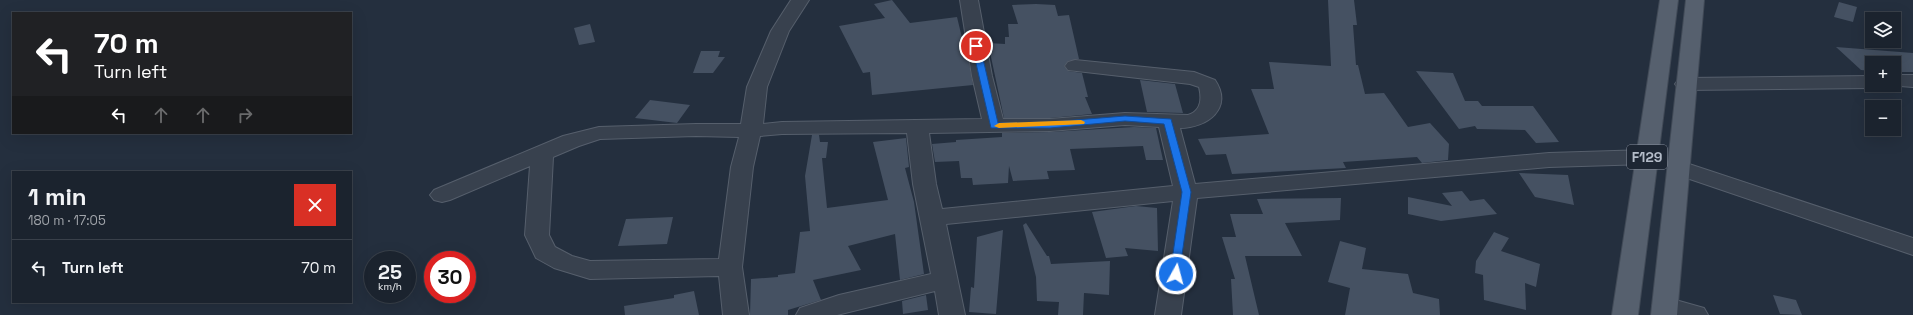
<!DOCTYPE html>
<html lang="en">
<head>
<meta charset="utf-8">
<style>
	body { margin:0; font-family:"Space Grotesk",sans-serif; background:#282f3a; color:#f1f3f6; height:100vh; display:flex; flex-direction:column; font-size:15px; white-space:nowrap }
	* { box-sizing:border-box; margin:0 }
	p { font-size:13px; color:#a0a4aa }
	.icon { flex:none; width:22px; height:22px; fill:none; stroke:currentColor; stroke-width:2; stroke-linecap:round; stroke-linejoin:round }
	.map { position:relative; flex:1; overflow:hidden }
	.panel { position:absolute; left:12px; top:171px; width:340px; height:132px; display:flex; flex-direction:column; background:#1b232e; border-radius:0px; box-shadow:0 4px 16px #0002,0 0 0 1px #39404a }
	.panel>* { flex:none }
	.top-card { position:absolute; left:12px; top:12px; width:340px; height:122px; border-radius:0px; box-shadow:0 4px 16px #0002,0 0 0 1px #39404a; background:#202124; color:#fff; overflow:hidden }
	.buttons { position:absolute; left:1865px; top:12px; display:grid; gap:8px }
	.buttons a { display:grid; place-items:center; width:36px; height:36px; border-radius:0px; background:#1b232e; box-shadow:0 4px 16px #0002,0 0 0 1px #39404a; font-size:20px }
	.speed { position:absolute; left:364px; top:251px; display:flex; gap:8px; font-size:20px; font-weight:700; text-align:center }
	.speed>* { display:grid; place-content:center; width:52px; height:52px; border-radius:50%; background:#1b232e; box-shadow:0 4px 16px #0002,0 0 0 1px #39404a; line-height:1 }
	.speed small { font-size:10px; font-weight:400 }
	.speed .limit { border:6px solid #d22; background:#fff; color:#111 }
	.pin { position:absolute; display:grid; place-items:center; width:34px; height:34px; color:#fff; margin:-17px; border:2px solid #fff; border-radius:50%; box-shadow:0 1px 4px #0007 }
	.me { position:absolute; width:44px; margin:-22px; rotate:7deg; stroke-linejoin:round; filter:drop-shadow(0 0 3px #0008) }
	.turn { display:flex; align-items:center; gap:14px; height:84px; padding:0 16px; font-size:18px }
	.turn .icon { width:52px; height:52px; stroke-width:2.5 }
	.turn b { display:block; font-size:28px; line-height:34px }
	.lanes { display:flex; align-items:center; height:38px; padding:0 16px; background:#0003; justify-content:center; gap:20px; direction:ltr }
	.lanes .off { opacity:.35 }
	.round { display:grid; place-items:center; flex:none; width:42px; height:42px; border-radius:0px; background:#282f3a }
	.head { display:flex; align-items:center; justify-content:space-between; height:68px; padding:0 16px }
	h1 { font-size:24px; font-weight:600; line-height:30px }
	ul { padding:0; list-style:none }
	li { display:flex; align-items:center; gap:12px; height:56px; padding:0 16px; border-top:1px solid #39404a }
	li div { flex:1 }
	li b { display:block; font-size:15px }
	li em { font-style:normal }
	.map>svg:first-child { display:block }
	.building { fill:#455162 }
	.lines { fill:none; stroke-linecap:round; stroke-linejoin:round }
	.minor-casing { stroke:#565f6c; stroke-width:2 }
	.major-casing { stroke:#414a57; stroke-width:2 }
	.minor { fill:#38414e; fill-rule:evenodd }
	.major { fill:#56606e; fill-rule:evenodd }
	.route { fill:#1a73e8; stroke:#114b97 }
	.slow { fill:#f59e0b }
	.labels { text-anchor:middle; stroke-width:4; stroke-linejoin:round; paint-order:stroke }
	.shield { fill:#1d2633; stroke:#878f9c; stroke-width:1 }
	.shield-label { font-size:14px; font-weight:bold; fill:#b4bcc9 }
</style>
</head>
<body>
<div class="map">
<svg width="1913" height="315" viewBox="0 0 1913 315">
	<rect width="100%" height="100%" fill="#242f3e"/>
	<path class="building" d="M892,0L910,23L957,17L963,42L965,41L973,85L872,95L870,72L863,73L839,26L885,18L874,4Z
		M1328,0H1354L1357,25H1353L1356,65H1358L1365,94L1384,93L1408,127L1430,123L1449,144L1448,160L1422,163L1417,157L1343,162L1346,168L1232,174L1226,154L1206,155L1198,139L1269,134L1251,89H1274L1269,62L1331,66Z
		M1839,2L1857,7L1853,22L1834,17Z
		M1036,4L1055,5L1058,16L1069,15L1079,59L1068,61L1064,66L1068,71L1082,73L1088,97H1085L1092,114L1050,118H1004L988,43L1005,44V37H1009L1008,24H1018L1012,5Z
		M590,24L595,42L579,45L574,28Z
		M1836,47L1913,53V72H1894V63H1872V71L1861,70Z
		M701,51H720L718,57H725L713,73H693Z
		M1416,71L1453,73L1465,101H1478L1482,106H1533L1559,142L1536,143L1525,130L1477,129L1475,126L1459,129Z
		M1140,80L1175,84L1183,113L1147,112Z
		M650,100L690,105L677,123L635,118Z
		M1134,127L1156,128L1163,160H1146L1143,146L1070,149L1075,170L1047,171L1049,179L1013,181L1009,166L1008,183L973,185L972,178H961L959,161L935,162L932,144L956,142V140L1002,137V133L1050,132Z
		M812,135H819L820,142H828L826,158H822L827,208L888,200L873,142L906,138L909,167L905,168L914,202L924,274L900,280L895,234L848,246L861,270L813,280L821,300L788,310V315H750L751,279L778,277V275L795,273L800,232L810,231L805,176Z
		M1519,173L1568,175L1574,205L1535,197Z
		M1462,191L1470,201L1484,199L1497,214L1441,221L1408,214V197L1452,206L1442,193Z
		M1341,198L1340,220L1285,223L1302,256H1245L1259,315H1233L1231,279H1235L1222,237H1236L1230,214H1263L1257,199Z
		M1136,206L1157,208L1158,251L1125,248L1128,256L1106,258L1092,212Z
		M673,217L667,244L618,246L626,219Z
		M1026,223L1047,256H1049L1051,264L1110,261L1109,295L1084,293L1083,315H1058L1059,302L1037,301L1036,277L1023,225Z
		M1003,230L996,314L969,312L971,287L974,288L977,237Z
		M1494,232L1509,238L1501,251L1540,264L1536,287L1525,283L1526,310L1484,300L1483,275L1475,273L1476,261Z
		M1340,241L1366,248L1362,269L1408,274L1413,293L1439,299L1440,315H1345L1350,288L1328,282Z
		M694,291L699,315H625L624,306L674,298V295Z
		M926,295L928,310L903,314L902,301Z
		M1773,295L1796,300L1802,315L1780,314Z"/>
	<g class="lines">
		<g class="minor-casing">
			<path id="minor" d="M791,0H809L789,31L767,87L763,124L782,122L982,119L972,76L960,0H978L992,76L1003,119H1050L1125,113L1188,115C1201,111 1202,99 1199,87L1190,84L1068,70L1065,66L1068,62L1075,60L1194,72L1215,80C1234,108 1207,128 1180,128L1195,184L1549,153L1647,150L1655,152L1658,157L1655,162L1647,164L1549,167L1197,198L1181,315H1155L1173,201L946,224L965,315H939L935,291L837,315H796L800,308L839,295L931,274L913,184L907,133L782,134L760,136L753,167L742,267L749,315H723L719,276L590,279L554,268L536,258L525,235L530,166L450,200L442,202L434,200L430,195L434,190L563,136L599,127L696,124H741L747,87L771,31ZM1125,125L1159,127L1173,186L942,209L936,184L929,133L1050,131ZM696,136L739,137L731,167L719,259L590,261L572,256L555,247L549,235L553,157L579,146L600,139Z
				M1894,75H1913V87L1887,85H1894Z
				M1872,76V85H1880L1879,86L1872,88L1685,90L1678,88L1675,84L1678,80L1685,78Z
				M1680,161L1913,238V255L1672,173L1669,168L1672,163Z
				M1665,297L1704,308L1708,315H1663L1656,313L1652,306L1656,299Z"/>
		</g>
		<g class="major-casing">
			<path id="major" d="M1660,0H1678L1638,315H1612Z
				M1686,0H1704L1677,315H1651Z"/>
		</g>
		<use href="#minor" class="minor"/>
		<use href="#major" class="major"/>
	</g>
	<path class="route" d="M976,43L980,46L998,123L1050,122L1125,116L1171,119L1191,192L1179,276H1172L1170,274L1182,192L1164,124L1125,121L1050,128H991L972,46Z"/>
	<path class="slow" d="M1081,120L1085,122L1084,124L999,128L994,126L999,123Z"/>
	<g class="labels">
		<rect class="shield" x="1627" y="145" width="40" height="24" rx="3"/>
		<g class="shield-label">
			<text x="1647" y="162">F129</text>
		</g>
	</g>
</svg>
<div class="buttons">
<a><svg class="icon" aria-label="layers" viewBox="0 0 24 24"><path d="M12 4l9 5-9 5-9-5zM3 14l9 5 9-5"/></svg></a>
<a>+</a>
<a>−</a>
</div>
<div class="speed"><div>25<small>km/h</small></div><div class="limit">30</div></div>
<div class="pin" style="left:976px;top:46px;background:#d93025"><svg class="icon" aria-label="arrive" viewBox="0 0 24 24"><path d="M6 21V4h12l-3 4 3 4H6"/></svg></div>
<svg class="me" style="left:1176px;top:274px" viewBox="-20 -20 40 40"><circle r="17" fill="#1a73e8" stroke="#fff" stroke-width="3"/><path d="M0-11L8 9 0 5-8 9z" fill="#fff"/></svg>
<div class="top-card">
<div class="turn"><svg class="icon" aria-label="left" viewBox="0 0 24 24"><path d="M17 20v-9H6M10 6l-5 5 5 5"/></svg><div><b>70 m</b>Turn left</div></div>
<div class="lanes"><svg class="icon" aria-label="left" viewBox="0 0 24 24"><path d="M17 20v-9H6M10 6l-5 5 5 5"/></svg><svg class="icon off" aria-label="ahead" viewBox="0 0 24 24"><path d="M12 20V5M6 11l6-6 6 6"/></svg><svg class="icon off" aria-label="ahead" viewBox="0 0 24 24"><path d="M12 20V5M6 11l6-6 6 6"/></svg><svg class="icon off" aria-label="right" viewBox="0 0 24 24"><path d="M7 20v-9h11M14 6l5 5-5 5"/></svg></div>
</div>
<section class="panel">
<div class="head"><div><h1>1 min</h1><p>180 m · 17:05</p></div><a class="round" style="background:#d93025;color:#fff"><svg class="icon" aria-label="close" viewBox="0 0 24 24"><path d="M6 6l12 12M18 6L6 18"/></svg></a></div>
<ul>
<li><svg class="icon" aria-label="left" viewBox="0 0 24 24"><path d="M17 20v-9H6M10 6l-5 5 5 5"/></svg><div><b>Turn left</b></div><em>70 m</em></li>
</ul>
</section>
</div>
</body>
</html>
